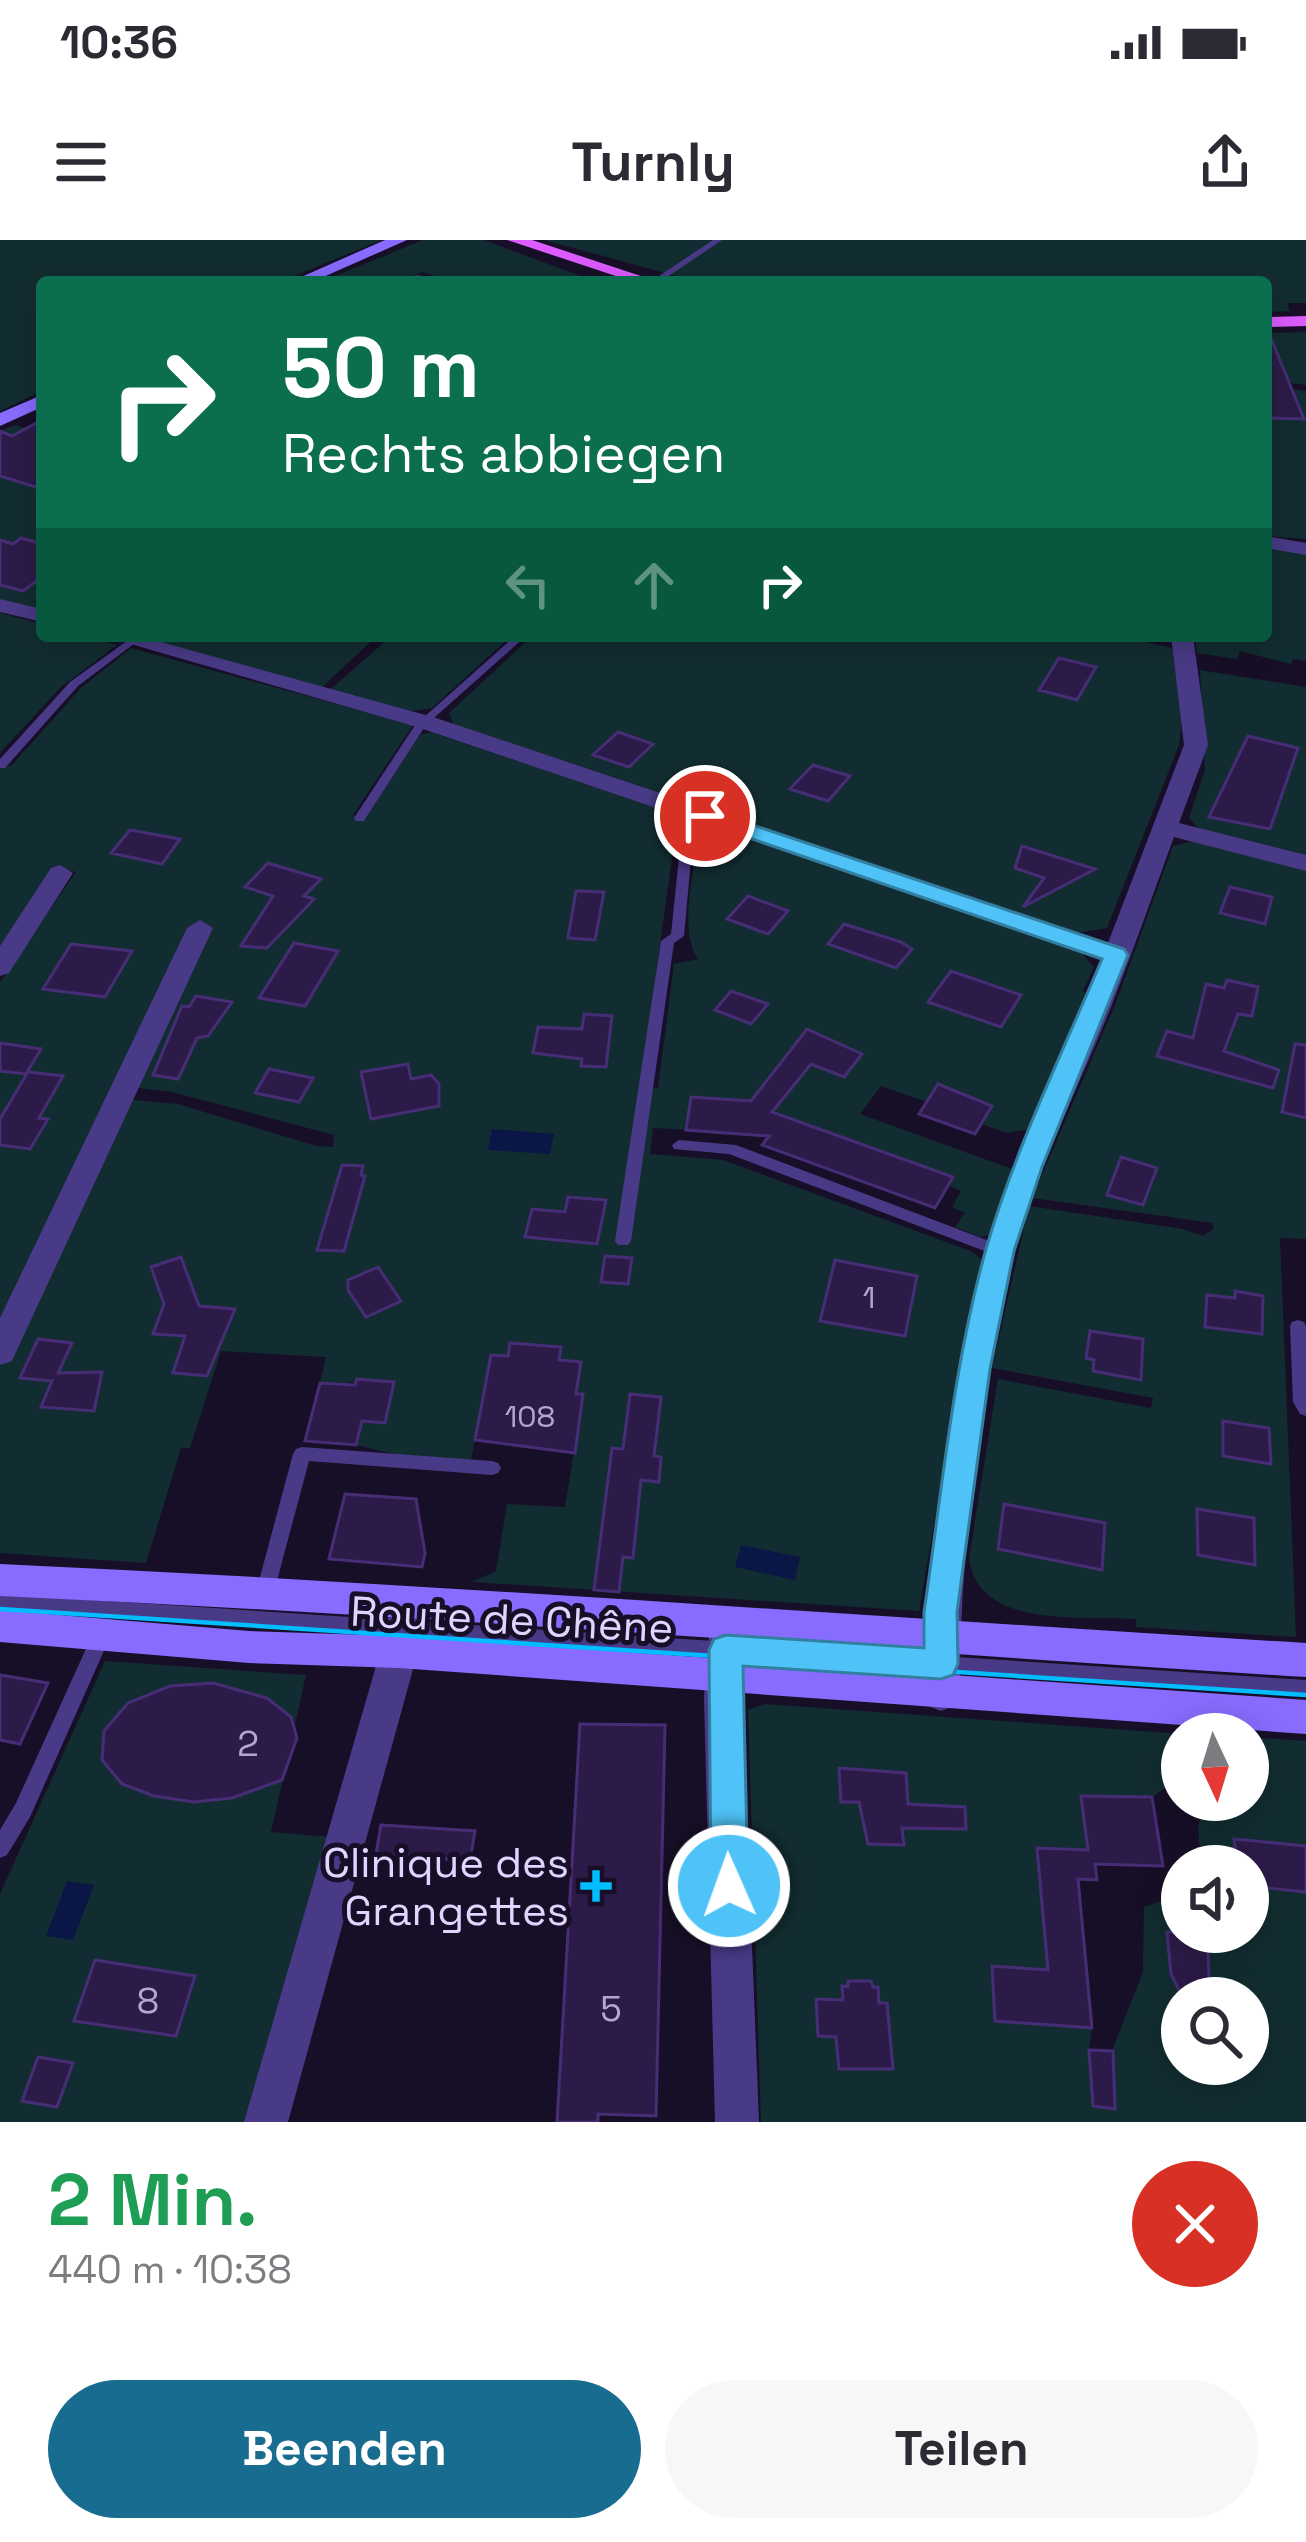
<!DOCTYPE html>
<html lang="de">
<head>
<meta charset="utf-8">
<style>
	body { margin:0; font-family:"Space Grotesk",sans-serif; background:#f7f7f7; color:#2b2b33; height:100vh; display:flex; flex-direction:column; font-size:45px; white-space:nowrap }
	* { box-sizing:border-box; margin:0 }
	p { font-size:39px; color:#7c7c81 }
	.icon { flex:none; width:66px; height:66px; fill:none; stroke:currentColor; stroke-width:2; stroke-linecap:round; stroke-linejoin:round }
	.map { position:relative; height:1882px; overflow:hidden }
	.side { display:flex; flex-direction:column; background:#fff; flex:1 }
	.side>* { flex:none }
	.top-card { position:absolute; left:36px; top:36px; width:1236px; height:366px; border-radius:12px; box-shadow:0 6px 30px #0003; background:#0b6e4f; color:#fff; overflow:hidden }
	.needle { width:78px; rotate:176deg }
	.buttons { position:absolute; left:1161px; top:1473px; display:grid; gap:24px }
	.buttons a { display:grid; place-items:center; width:108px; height:108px; border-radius:50%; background:#fff; box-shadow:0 6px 30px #0003; font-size:60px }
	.pin { position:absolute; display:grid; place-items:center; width:102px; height:102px; color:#fff; margin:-51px; border:6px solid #fff; border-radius:50%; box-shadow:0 3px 12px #0007 }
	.me { position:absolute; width:132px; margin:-66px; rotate:358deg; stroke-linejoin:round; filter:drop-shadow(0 0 9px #0008) }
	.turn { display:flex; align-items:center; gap:42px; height:252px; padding:0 48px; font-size:54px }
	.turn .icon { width:156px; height:156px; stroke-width:2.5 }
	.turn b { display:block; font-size:84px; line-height:102px }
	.lanes { display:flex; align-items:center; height:114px; padding:0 48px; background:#0003; justify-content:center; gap:60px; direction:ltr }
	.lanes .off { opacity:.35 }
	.round { display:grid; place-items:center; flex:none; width:126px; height:126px; border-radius:63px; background:#f7f7f7 }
	.head { display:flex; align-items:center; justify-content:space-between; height:204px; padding:0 48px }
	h1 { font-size:72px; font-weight:800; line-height:90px; color:#1e9e55 }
	.button { display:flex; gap:24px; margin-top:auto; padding:24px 48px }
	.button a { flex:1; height:138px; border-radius:72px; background:#186c8f; color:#fff; font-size:48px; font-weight:800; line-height:138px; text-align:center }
	.button a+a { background:#f7f7f7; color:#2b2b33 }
	.status { display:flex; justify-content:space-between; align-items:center; height:84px; padding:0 60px; background:#fff; direction:ltr }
	.status svg { height:33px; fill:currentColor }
	header { display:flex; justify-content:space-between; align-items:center; height:156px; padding:0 48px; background:#fff; font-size:54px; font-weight:800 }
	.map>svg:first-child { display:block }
	.green { fill:#122d31; fill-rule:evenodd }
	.water { fill:#0a1646 }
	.building { fill:#2c1b48; stroke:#472d75; stroke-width:3 }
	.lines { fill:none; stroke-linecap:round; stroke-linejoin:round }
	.lane { fill:#493a87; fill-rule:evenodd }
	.street { fill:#493a87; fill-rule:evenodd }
	.secondary { fill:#886cff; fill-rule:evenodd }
	.primary { fill:#dd5cff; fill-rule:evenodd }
	.tram { stroke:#01bcff; stroke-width:4.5 }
	.route { fill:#4fc3f7; stroke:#337fa1; stroke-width:3 }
	.poi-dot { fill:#01bcff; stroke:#170f27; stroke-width:4.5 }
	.labels { text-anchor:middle; stroke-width:10; stroke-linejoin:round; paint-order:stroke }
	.number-label { font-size:30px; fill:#b4a6d1 }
	.near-number-label { font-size:36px; fill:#b4a6d1 }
	.near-street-label { font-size:42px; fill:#e1d5ff; stroke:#170f27 }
	.near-poi-label { font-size:42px; fill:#e1d5ff; stroke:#170f27; text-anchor:end }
</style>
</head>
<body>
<div class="status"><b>10:36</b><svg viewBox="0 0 49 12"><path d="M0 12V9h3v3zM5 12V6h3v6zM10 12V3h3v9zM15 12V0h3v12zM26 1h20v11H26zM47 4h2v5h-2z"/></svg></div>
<header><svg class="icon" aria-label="menu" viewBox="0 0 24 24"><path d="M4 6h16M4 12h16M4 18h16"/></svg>Turnly<svg class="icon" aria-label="share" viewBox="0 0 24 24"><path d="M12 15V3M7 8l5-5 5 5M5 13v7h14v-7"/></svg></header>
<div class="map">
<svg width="1306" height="1882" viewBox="0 0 1306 1882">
	<rect width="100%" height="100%" fill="#170f27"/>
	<path class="green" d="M0,0H382L280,42H42V151L0,171Z
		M423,0H484L591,40L608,42H454L422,32L399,42H320Z
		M544,0H1306V63H1287L1290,71L1266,72V42H698Z
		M1306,92V145L1266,140V93Z
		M1266,145L1306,151V299L1266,296Z
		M15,185L42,193V371L0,360V191Z
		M1266,306L1306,314V421L1293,419L1291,424L1240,411L1237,419L1197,413L1195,396H1266Z
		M0,373L42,384V396H85L117,405L61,447L0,513Z
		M147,396H377L322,447L144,399Z
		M391,396H511L432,468L412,471L330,450Z
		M532,396H1118L1172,408L1182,481L1179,505L1107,688L1076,693L453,484L449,473Z
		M131,408L413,485L353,575L365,580L420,495L431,492L669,572L677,582L640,848H658L674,724L698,719C677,688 696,626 700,590L711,586L1079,710L1094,727L1083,751L1088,756L1030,889L1007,893L981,884L991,866L939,844L927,862L881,846L860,874L1015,930L991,994L981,997L955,987L965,973L952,967L961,951L948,945L952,937L931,929L926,937L897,917L783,876L709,891L653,888L650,914L723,920L973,1012L984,1022L960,1133L919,1371L472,1342L496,1331L507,1264L565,1267L583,1155L576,1154L581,1122L559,1120L560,1107L510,1103L508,1116H491L471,1220L398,1215L356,1205L362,1181L385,1182L394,1142L320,1143L326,1117L221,1111L190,1208H181L146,1323L0,1313V1126L120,870L133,860L178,864L316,906L333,907L334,895L172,852L131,847L0,1095V742L76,632L52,627L0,712V525L11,526L81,448Z
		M1200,430L1306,447V616L1199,589L1189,578L1205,530Z
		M1194,601L1306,630V999L1280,998L1296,1397L1136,1387V1379C1082,1375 978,1390 969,1318L998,1139L1151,1168L1153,1158L992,1128L1029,966L1183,989L1203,996L1213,989V983L1032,958L1115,765L1173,606Z
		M105,1421L306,1435L271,1592L331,1597L249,1882H0V1654Z
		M765,1464L1182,1494L1178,1539L1152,1557L1081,1556L1090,1624L1037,1622L1039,1637L1078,1639L1092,1788L1089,1809L1112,1811L1143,1732L1144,1667L1163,1660L1182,1661V1692H1248V1626H1201L1198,1587L1206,1560H1248V1497L1306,1501V1882H761L748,1470ZM1182,1758H1248V1824H1182Z"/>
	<path class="water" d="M492,889L554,894L550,914L488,910Z
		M741,1305L800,1317L795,1340L735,1327Z
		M67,1641L94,1645L73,1700L46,1696Z"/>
	<path class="building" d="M1266,91H1268L1304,179L1266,178Z
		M42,180V249L0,236V191L12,196Z
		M21,298L42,304V337L23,351L0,345V300L13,304Z
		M1059,418L1096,427L1077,460L1039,450Z
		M618,492L653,504L629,527L593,515Z
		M1248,496L1298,508L1270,589L1209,577Z
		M813,525L850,536L828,561L790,549Z
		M130,590L180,599L162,624L111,613Z
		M1022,606L1095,629L1023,667L1044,638L1015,628Z
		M268,623L321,639L304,656L314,659L267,708L241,706L273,656L245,647Z
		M1230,647L1272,657L1265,684L1220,673Z
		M576,651L604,652L595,700L568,698Z
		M748,656L788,671L768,694L727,679Z
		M844,684L901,702L912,709L896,728L828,704Z
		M294,703L338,711L305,766L259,758Z
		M71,704L132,711L105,757L43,749Z
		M951,731L1021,755L1001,787L928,762Z
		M1227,740L1258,747L1252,776L1238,774L1224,811L1279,830L1273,848L1157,816L1167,791L1193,798L1206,744L1224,748Z
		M731,751L768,764L751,784L715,770Z
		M196,756L232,762L208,796L197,798L178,839L153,835L182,766L189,767Z
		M584,774L612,776L606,827L581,826L582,819L533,813L538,787L582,789Z
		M807,789L862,814L844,837L811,824L772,872L953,937L935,968L762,905L769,896L686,890L691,857L751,861Z
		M0,803L41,809L26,834L0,831Z
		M1295,804L1306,805V878L1282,872Z
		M408,824L411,839L431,835L439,844V866L371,879L361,832Z
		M269,829L313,838L299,862L255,853Z
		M28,832L63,836L39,878L48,879L30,909L0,905V879Z
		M938,844L992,866L975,894L919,874Z
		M1121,917L1157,928L1143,965L1107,955Z
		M342,925L363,926L361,935L365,936L344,1011L317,1010Z
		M568,957L606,960L597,1004L525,997L532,969L565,972Z
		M605,1016L632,1018L628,1044L601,1042Z
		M181,1017L199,1066L235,1069L207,1136L173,1133L185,1096L153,1094L164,1064L151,1027Z
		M835,1020L917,1036L905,1096L820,1081Z
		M378,1027L401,1061L366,1077L348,1050V1040Z
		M1235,1051L1263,1056L1262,1094L1205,1087L1207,1055L1235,1058Z
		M1090,1091L1143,1099L1141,1140L1093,1131L1094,1120L1086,1118Z
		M38,1099L72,1103L58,1133L102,1132L94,1171L41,1167L52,1141L20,1138Z
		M510,1103L561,1107L559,1120L581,1122L576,1154H583L575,1213L475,1200L491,1115L508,1116Z
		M357,1139L394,1142L385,1183L362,1181L356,1205L305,1201L320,1143L355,1145Z
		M630,1154L661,1157L654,1216L661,1217L659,1242L641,1240L633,1318L623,1317L619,1352L594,1350L612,1208L623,1209Z
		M1223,1181L1269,1188L1271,1224L1223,1216Z
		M345,1254L416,1259L425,1313L422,1327L329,1319Z
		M1004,1264L1105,1283L1102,1330L998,1309Z
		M1197,1269L1254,1278L1255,1325L1198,1315Z
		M0,1435L48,1443L20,1504L0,1500Z
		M213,1443L267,1458L291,1477L297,1498L282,1540L232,1558L194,1562L154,1556L122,1544L102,1520L104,1491L128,1463L170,1446Z
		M580,1484L665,1485L656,1876L598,1874V1882H557Z
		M839,1528L906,1533L908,1564L965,1567L966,1589L902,1588L904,1605L868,1604L859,1562H841Z
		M1081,1556L1152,1557L1163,1626L1095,1624L1097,1640L1078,1639L1092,1788L995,1781L992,1726L1048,1730L1037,1608L1088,1610Z
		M381,1585L475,1591L470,1621L376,1614Z
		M1234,1599L1306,1606V1652L1248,1646V1626H1237Z
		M1167,1692H1207L1210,1758L1182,1756L1171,1734Z
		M95,1720L195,1736L176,1796L74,1781Z
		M848,1741H871L873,1747H878L879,1763H887L893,1829H839L836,1797L818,1796L816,1759L843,1760L842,1746L848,1747Z
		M1089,1810L1113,1811L1115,1869L1093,1866Z
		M38,1817L73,1823L57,1867L22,1861Z"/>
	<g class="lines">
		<path class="lane" d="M713,0H722L660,42H650Z
			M417,35L442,40L443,42L418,40L403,42Z
			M515,396H526L426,485L364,581H356L354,578L419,479L423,478Z
			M131,398L135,399V403L78,446L5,528H0V519L70,442Z
			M705,572L711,576L693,598L684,696L674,703L631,1001L628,1005H618L615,1001L661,701L671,694L681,598L701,573Z
			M679,900L736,905L1005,1007L1008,1011L1005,1015H995L729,914L674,909L672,905Z
			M1298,1080L1304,1082L1306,1086V1176L1300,1174L1293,1162L1290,1086L1292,1082Z
			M302,1207L492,1221L498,1223L501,1228L498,1233L492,1235L309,1221L274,1352L271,1358L265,1360L259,1358L256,1352L293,1214L296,1209Z
			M0,1354L1306,1440V1456L0,1370Z
			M102,1387L109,1389L111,1395L30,1577L7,1615L0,1618V1590L16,1563L95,1389Z"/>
		<path class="street" d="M1266,296L1306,303V315L1266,308Z
			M0,359L42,369V382L0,372Z
			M103,396H139L433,477L1108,703L1184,505L1171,396H1193L1208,505L1179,583L1306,615V631L1174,597C1153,654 1133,711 1111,767C1078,849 1037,928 1015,1013C981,1149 959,1314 960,1454L954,1466L941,1471L928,1466L922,1454L923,1372L959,1129L984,1011L1013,927L1102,719L417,487Z
			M60,625L73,633L9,733L0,736V706L51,628Z
			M200,680L213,688L16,1112L12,1121L0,1125V1078L187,688Z
			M407,1348L420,1353L425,1364L412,1433L288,1882H244L374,1433L394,1353Z
			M728,1369L741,1374L746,1385L742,1457L759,1882H715L704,1457L710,1385L715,1374Z"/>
		<path class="secondary" d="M385,0H407L312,42H290Z
			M42,155V167L0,186V173Z
			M0,1324C436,1344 871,1377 1306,1403V1437C871,1410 436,1376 0,1356Z
			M0,1370L249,1391L399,1396L1306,1460V1494L399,1428L249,1423L0,1402Z"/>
		<path class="primary" d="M507,0H532L659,42H634Z
			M1306,76V86L1266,87V77Z"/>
		<path class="tram" d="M0,1369L1306,1455"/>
	</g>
	<path class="route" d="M705,569L1124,709L1128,715L1042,927L1014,1011L990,1129L957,1372L958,1424L953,1435L941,1439L743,1426L748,1646L742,1659L729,1664L716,1659L711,1646L709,1410L714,1399L726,1395L924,1408V1372C942,1252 953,1126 986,1009C1015,909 1062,814 1102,719L697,580L694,576Z"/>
	<path class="poi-dot" d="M590 1628h12v12h12v12h-12v12h-12v-12h-12v-12h12z"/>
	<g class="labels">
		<g class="number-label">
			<text x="869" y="1068">1</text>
			<text x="530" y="1187">108</text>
		</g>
		<g class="near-number-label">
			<text x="248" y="1516">2</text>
			<text x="148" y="1773">8</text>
			<text x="611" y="1781">5</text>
		</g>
		<g class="near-street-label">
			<text transform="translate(512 1379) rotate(3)" y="15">Route de Chêne</text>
		</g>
		<g class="near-poi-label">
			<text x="569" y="1637">Clinique des<tspan x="569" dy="48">Grangettes</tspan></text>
		</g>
	</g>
</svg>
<div class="buttons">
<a><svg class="needle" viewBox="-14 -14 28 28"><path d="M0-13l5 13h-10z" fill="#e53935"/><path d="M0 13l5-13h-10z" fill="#7c7c81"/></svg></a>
<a><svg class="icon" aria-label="sound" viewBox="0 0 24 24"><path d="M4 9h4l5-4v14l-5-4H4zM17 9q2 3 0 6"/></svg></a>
<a><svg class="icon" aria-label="search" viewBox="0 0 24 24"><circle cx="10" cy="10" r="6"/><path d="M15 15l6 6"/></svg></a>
</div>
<div class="pin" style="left:705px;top:576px;background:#d93025"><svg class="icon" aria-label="arrive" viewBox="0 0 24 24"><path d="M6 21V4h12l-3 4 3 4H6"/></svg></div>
<svg class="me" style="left:729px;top:1646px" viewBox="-20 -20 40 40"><circle r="17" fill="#4fc3f7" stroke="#fff" stroke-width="3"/><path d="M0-11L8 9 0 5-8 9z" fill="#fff"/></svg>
<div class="top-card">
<div class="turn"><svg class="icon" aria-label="right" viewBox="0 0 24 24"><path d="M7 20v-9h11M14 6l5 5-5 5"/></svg><div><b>50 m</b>Rechts abbiegen</div></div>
<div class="lanes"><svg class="icon off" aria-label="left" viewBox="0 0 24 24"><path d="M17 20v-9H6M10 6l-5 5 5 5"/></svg><svg class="icon off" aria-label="ahead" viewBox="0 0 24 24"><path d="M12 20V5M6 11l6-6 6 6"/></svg><svg class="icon" aria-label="right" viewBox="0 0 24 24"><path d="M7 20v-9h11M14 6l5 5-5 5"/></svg></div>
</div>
</div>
<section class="side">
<div class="head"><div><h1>2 Min.</h1><p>440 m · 10:38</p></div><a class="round" style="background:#d93025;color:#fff"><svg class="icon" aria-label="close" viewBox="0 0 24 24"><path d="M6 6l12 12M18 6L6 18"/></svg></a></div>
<div class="button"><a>Beenden</a><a>Teilen</a></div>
</section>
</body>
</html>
